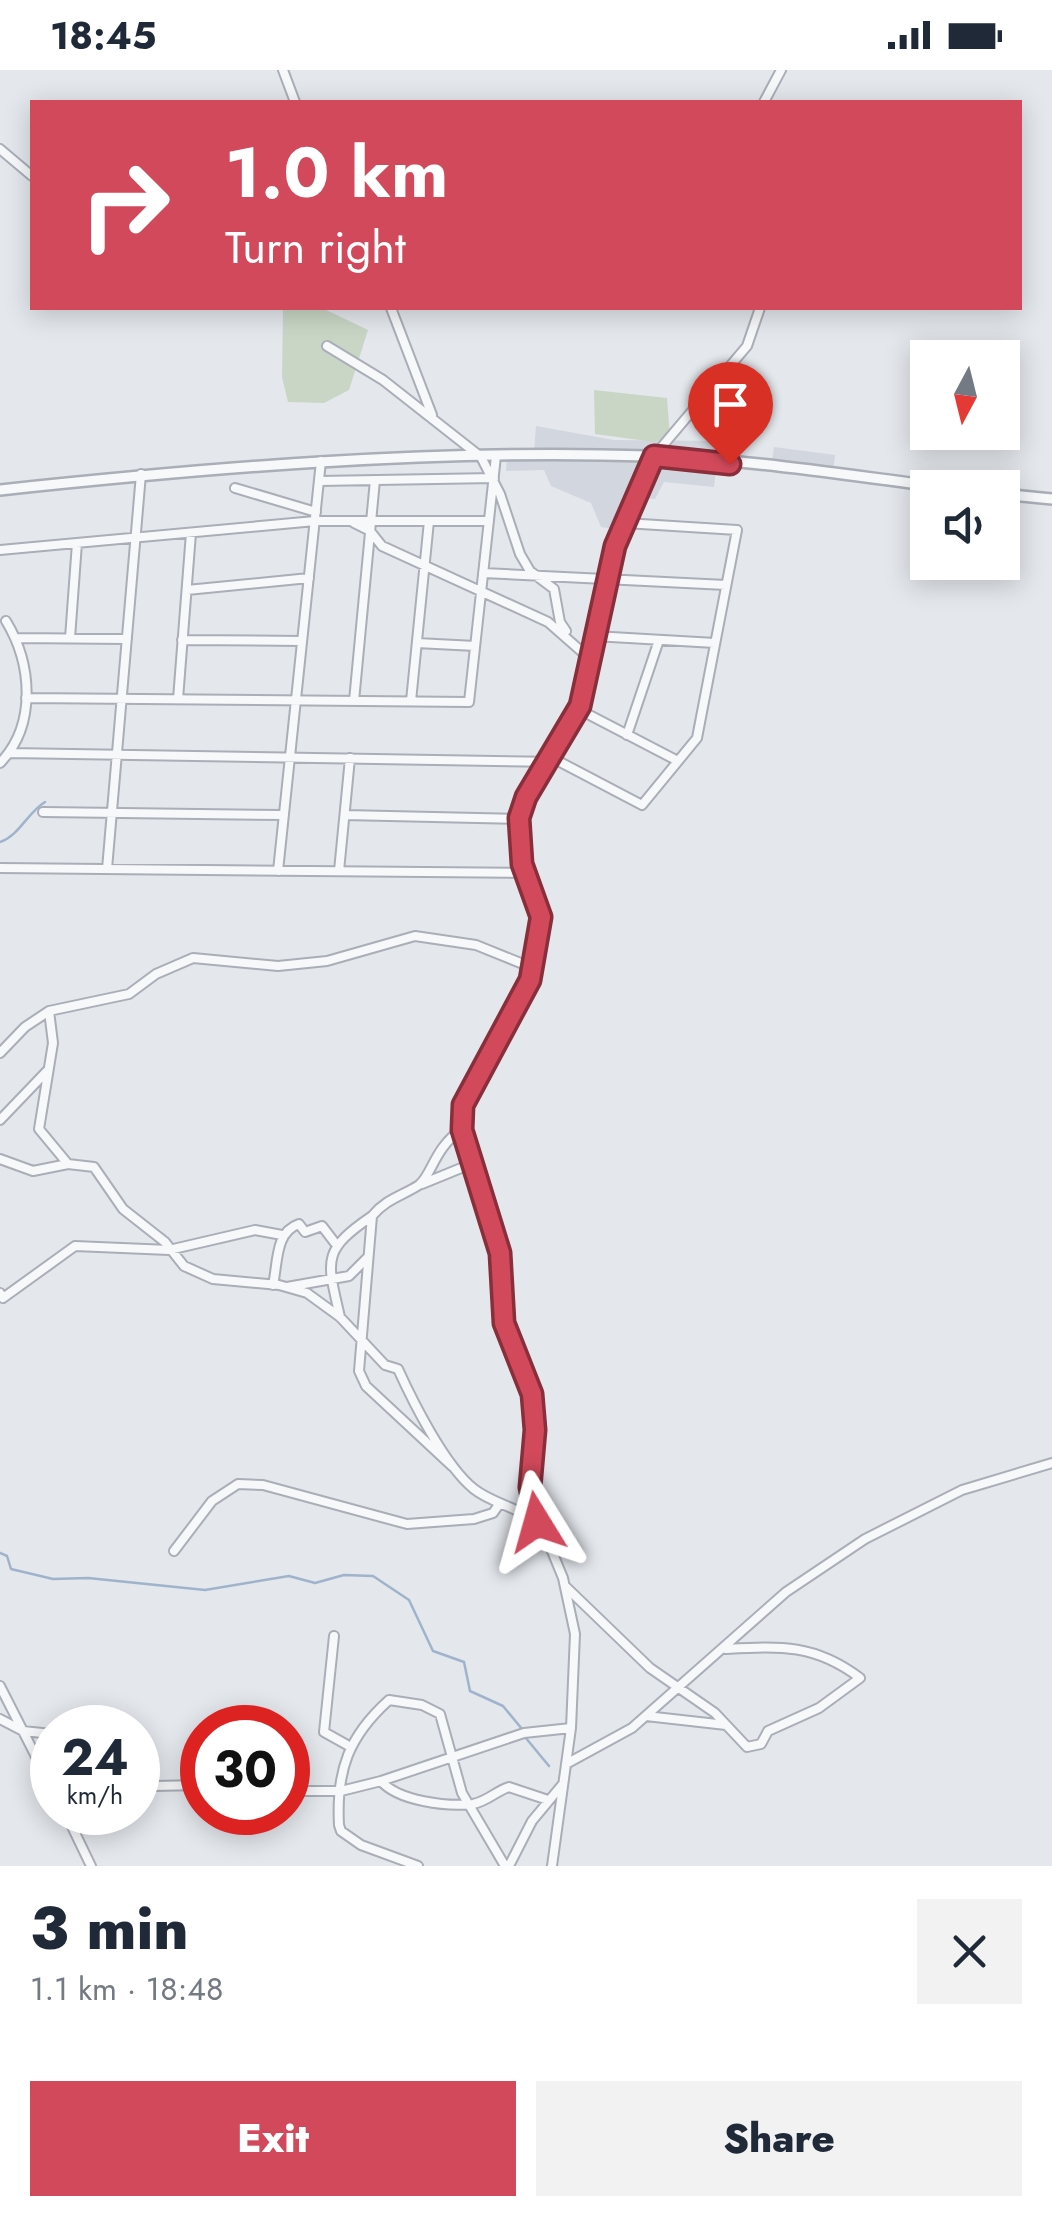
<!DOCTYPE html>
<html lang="en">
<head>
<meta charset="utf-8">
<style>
	body { margin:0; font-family:Jost,sans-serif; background:#f2f2f3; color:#1f2937; height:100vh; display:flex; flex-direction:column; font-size:38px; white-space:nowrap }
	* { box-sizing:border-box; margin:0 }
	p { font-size:32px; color:#747a83 }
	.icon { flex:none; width:55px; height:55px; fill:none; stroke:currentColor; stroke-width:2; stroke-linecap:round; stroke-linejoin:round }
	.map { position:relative; height:1796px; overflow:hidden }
	.side { display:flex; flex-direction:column; background:#fff; flex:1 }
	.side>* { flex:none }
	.top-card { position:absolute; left:30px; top:30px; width:992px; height:210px; border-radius:0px; box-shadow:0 5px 25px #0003; background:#d1495b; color:#fff; overflow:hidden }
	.needle { width:65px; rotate:187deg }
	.tools { position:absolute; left:910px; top:270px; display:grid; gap:20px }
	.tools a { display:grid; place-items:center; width:110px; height:110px; border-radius:0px; background:#fff; box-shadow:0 5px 25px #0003; font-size:50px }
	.speed { position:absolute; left:30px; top:1635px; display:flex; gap:20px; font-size:50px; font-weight:700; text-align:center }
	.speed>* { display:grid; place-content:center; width:130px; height:130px; border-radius:50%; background:#fff; box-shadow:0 5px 25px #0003; line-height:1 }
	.speed small { font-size:25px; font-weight:400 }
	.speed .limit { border:15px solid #d22; background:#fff; color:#111 }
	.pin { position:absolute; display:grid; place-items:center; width:85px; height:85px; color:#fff; margin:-102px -42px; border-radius:50% 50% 50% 0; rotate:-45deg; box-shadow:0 0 10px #0007 }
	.pin .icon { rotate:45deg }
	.me { position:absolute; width:110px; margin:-55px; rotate:352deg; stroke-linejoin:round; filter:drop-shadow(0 0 8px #0008) }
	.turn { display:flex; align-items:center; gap:35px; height:210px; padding:0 30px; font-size:45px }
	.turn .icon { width:130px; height:130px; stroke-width:2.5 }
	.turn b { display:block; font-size:70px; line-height:85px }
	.round { display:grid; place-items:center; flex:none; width:105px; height:105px; border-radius:0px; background:#f2f2f3 }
	.headline { display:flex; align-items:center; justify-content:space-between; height:170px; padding:0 30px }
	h1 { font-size:60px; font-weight:800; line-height:75px }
	.action { display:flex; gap:20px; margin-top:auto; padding:20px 30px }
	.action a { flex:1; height:115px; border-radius:0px; background:#d1495b; color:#fff; font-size:40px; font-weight:800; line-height:115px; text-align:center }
	.action a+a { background:#f2f2f3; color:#1f2937 }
	.status { display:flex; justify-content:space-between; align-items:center; height:70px; padding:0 50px; background:#fff; direction:ltr }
	.status svg { height:28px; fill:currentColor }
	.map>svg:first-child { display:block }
	.built { fill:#d2d6de }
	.green { fill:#c9d6c5 }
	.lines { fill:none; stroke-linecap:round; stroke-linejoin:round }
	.stream { stroke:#9fb4cc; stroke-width:2.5 }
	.minor-casing { stroke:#a9aeb7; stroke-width:12 }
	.tertiary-casing { stroke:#a9aeb7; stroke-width:14 }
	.minor { stroke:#f7f8fa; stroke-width:8 }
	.tertiary { stroke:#f7f8fa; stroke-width:9 }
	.route-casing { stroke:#882f3b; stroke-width:25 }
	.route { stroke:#d1495b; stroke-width:18 }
</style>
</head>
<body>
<div class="status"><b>18:45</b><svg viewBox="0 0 49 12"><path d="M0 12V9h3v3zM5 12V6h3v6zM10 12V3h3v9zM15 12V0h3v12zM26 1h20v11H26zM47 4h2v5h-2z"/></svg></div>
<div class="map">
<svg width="1052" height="1796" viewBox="0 0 1052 1796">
	<rect width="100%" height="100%" fill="#e4e7ec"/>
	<path class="built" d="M536,356L614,370L719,371L714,417L664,412L655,429L636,428L622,460L601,457L591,433L551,416L544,400L506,401L507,386L534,383Z
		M774,377L835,385L833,405L771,398Z"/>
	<path class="green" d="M283,238H322L368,260L349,320L324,333L288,332L282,307Z
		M594,320L667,328L670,367L654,372L595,364Z"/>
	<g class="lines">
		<path class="stream" d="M0,772C19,766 27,743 45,732
			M0,1483L7,1486L11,1499L53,1509L88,1508L205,1520L289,1506L315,1513L344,1505L373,1506L409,1530L433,1581L464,1592L470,1621L503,1636L522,1659
			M525,1667L549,1696"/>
		<g class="minor-casing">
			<path id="minor" d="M283,0L295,32
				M764,32L781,0
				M0,79L32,106
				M391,238L432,345
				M327,276L383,310L481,387L500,424L520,484L530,501L554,519L560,552L566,561
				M319,411L494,408
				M235,418L316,442
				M354,453L370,461L382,476L548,552L589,588
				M0,480L315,451H489
				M483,503L726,515
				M187,520L309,508
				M594,566L715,573
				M16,568L127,569
				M70,568L77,473
				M182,570L302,571
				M417,573L475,576
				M26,628L469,632L496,386
				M178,629L191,463
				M354,631L375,410
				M411,631L429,451
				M578,639L678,691
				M627,665L659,570
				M10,683L560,692L642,735L697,668L737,460L625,453
				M0,693C37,655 32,594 6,551
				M43,742L284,745
				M345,745L519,749
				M0,798L524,803
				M107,799L141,404
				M278,801L321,391
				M339,801L350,688
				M49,941L53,973L39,1059L68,1094
				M0,983L25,957L49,941L129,924L156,904L193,888L278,896L327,891L415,866L476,875L533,898
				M0,1050L47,1001
				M0,1089L33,1101L68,1094L94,1097L123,1139L165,1172L184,1196L213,1209L279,1215L307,1223L340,1247L385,1295L398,1299C413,1332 445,1396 474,1419C493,1434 518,1437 537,1452
				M422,1114L471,1094
				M273,1215C278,1192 275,1162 299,1154L305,1162L322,1156L335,1173
				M287,1217L349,1206L368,1187
				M0,1223L3,1228L75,1176L169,1180L255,1160L282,1165
				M340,1247C327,1190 321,1181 372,1146
				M452,1396L366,1316L359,1301L372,1146C386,1129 402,1126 419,1115C432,1105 434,1078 462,1059
				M174,1481L212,1431L238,1414L263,1415L407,1454L474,1449L493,1443L500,1433
				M566,1517L650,1598L715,1643L747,1677L761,1674L768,1661L819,1638L860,1608C815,1574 781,1576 726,1579
				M334,1566L324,1662L349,1676
				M0,1616L52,1718
				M646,1646L726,1655
				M0,1649L23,1661L52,1664
				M566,1694L632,1658L786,1522L865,1469L962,1420L1052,1393
				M138,1708L153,1716L202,1715
				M381,1711L524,1663L571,1658
				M288,1721H341L381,1711C398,1731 447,1737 473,1734C488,1731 496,1721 509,1717L548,1730
				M65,1742L91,1796
				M418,1796L361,1775L341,1761L339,1755C336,1700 349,1666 389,1630L422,1635L440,1644L462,1723L505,1796
				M509,1796L532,1751L562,1715
				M552,1796L571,1658L575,1564L563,1508L531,1430L532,1324L504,1253L500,1183L462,1059L463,1035L530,910L541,847L522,795L518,751L526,727L580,636L615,475L654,386L747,276L760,238"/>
		</g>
		<g class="tertiary-casing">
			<path id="tertiary" d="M0,420C216,397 432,379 649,386C749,389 851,406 950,418
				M1002,424L1052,429"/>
		</g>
		<use href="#minor" class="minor"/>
		<use href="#tertiary" class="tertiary"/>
	</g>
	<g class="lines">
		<g class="route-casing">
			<path id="route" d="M537,1452L530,1417L535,1360L532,1324L504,1253L500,1183L462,1060L463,1035L530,910L541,847L522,794L519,748L526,727L580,636L615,476L654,386L730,394"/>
		</g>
		<use href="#route" class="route"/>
	</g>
</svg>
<div class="tools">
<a><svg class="needle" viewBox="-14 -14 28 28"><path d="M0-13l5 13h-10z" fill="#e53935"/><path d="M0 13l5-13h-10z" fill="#747a83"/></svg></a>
<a><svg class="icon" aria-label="sound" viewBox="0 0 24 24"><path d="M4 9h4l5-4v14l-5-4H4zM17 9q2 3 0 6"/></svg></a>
</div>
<div class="speed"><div>24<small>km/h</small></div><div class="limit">30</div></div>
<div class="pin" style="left:730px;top:394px;background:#d93025"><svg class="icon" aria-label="arrive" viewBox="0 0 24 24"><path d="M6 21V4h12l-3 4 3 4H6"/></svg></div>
<svg class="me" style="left:537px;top:1452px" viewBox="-20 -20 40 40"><path d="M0-17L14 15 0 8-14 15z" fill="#d1495b" stroke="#fff" stroke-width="4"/></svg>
<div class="top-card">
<div class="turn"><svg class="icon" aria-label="right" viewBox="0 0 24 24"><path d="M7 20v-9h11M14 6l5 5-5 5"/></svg><div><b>1.0 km</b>Turn right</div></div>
</div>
</div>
<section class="side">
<div class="headline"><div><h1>3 min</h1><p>1.1 km · 18:48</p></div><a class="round"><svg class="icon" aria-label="close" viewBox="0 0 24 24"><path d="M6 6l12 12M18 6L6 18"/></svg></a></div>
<div class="action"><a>Exit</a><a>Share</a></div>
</section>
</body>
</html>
